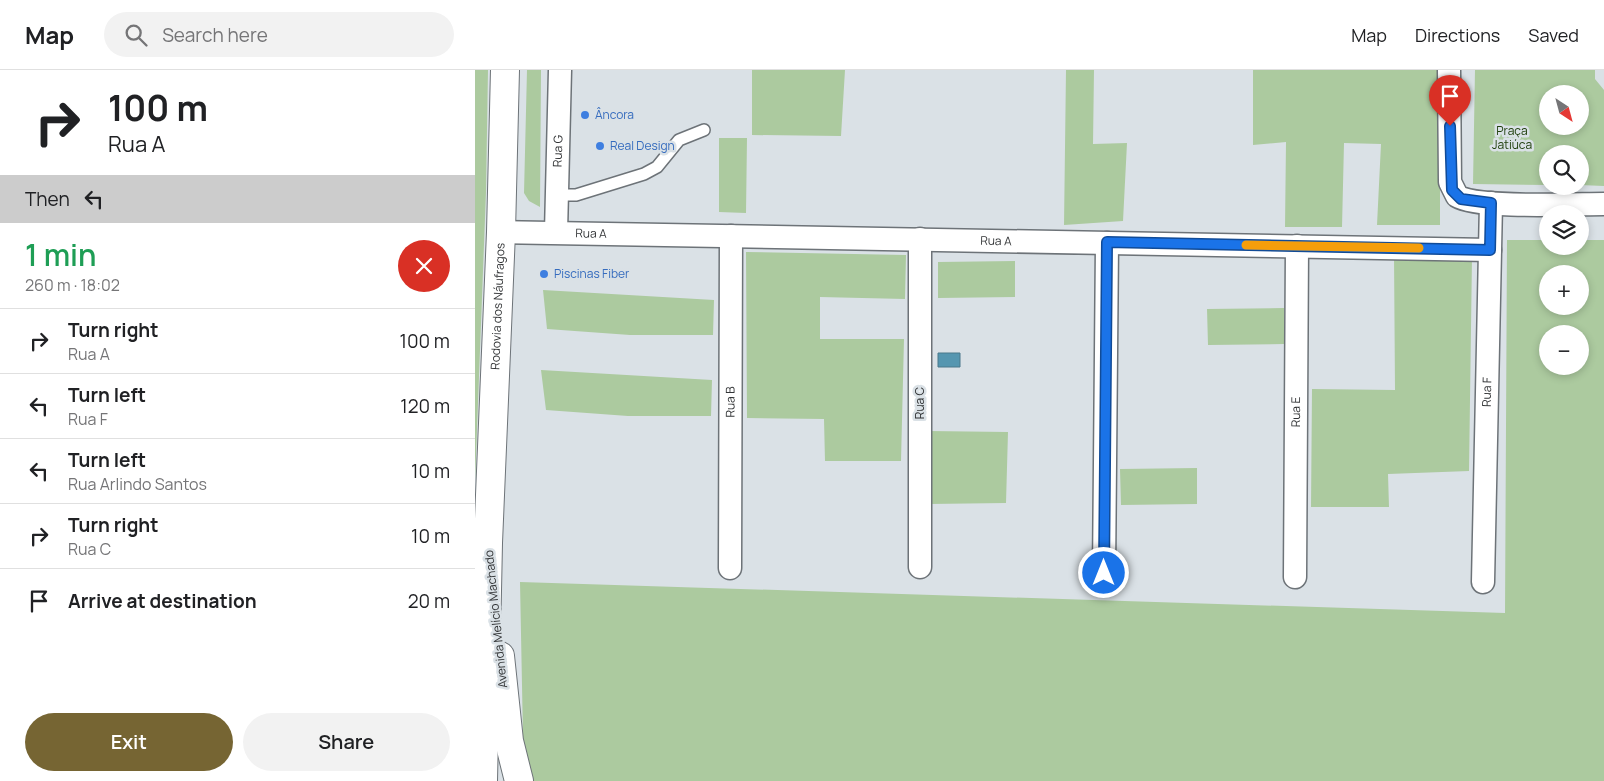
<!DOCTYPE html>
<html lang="en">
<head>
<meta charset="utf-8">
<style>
	body { margin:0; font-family:Manrope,sans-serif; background:#f2f2f2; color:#202124; height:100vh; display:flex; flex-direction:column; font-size:19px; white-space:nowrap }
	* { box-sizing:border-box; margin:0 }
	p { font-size:16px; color:#757577 }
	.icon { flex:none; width:28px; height:28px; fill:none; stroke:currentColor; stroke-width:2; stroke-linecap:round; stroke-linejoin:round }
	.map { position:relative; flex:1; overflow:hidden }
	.side { display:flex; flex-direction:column; background:#fff; width:475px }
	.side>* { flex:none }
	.guide { background:#fff; color:#202124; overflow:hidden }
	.needle { width:32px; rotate:144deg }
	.tools { position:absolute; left:1064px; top:15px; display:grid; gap:10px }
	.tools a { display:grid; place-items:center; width:50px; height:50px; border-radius:50%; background:#fff; box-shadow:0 2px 8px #0003; font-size:25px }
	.pin { position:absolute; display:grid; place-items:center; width:42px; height:42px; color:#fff; margin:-51px -21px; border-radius:50% 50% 50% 0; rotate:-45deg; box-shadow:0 0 5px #0007 }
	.pin .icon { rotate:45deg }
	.me { position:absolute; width:55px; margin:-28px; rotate:0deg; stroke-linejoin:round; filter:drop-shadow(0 0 4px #0008) }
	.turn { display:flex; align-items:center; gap:18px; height:105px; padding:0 25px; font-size:22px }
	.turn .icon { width:65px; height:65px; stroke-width:2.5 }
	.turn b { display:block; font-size:35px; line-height:42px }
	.then { display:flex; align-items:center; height:48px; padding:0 25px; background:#0003; gap:10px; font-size:19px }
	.round { display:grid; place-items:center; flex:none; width:52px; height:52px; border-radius:26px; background:#f2f2f2 }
	.headline { display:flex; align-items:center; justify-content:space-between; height:85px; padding:0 25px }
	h1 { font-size:30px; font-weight:600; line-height:38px; color:#1e9e55 }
	.button { display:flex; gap:10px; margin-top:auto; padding:10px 25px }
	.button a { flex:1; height:58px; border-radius:30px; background:#766533; color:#fff; font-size:20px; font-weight:600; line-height:58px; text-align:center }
	.button a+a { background:#f2f2f2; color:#202124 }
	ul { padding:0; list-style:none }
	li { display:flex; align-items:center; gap:15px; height:65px; padding:0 25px; border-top:1px solid #e0e0e0 }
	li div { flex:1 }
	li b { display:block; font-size:19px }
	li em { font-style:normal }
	header { display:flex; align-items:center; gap:30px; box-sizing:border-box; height:70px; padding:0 25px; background:#fff; border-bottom:1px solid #e0e0e0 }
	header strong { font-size:24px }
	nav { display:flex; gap:28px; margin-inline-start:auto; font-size:18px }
	.search { width:350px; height:45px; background:#f2f2f2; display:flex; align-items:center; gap:12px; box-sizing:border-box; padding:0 18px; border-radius:28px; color:#757577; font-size:19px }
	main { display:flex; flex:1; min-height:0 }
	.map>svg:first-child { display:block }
	.green { fill:#acca9f; fill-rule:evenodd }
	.water { fill:#5596b0; stroke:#4a798b }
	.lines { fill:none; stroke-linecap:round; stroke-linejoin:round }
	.service-casing { stroke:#6d7378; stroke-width:14 }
	.minor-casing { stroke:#6d7378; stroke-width:25 }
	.primary-casing { stroke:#6d7378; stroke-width:30 }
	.service { stroke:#fff; stroke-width:11 }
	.minor { stroke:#fff; stroke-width:22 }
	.primary { stroke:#fff; stroke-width:28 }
	.route-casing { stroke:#114b97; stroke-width:12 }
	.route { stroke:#1a73e8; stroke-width:9 }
	.slow { stroke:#f59e0b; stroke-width:9 }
	.shop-dot { fill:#3f7fe0; stroke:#dae1e6; stroke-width:2 }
	.labels { text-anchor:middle; stroke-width:5; stroke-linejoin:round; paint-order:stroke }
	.shop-label { font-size:12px; fill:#366cbe; stroke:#dae1e6; text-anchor:start }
	.park-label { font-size:12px; fill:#20400d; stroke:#dae1e6 }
	.street-label { font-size:12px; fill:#323436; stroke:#dae1e6 }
</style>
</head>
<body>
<header>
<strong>Map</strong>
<div class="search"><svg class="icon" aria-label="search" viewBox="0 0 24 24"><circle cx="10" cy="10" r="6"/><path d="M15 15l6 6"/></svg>Search here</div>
<nav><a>Map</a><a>Directions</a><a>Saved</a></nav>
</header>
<main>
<section class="side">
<div class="guide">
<div class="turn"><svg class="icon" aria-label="right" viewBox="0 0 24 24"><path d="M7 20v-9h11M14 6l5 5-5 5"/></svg><div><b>100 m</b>Rua A</div></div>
<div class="then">Then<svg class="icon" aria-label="left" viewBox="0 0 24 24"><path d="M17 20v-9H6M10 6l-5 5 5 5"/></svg></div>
</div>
<div class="headline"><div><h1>1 min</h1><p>260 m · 18:02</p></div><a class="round" style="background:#d93025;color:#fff"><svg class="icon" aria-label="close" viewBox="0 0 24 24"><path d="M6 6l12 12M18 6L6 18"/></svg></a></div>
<ul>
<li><svg class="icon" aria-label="right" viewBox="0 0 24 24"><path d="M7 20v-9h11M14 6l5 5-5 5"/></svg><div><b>Turn right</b><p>Rua A</p></div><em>100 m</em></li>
<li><svg class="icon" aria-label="left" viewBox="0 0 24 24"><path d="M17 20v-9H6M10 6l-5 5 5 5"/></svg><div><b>Turn left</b><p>Rua F</p></div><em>120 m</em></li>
<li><svg class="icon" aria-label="left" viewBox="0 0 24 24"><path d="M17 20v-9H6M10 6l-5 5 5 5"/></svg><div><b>Turn left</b><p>Rua Arlindo Santos</p></div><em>10 m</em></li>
<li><svg class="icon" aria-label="right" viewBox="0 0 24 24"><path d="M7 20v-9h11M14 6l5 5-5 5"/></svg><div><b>Turn right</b><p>Rua C</p></div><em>10 m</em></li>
<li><svg class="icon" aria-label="arrive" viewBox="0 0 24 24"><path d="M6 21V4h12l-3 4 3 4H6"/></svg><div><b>Arrive at destination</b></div><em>20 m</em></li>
</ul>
<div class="button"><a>Exit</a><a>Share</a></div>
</section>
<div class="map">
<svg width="1129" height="711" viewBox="0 0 1129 711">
	<rect width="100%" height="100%" fill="#dae1e6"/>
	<path class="green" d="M0,0H13L11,122L0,412Z
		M52,0H66L65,137L54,131L49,123Z
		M277,0H370L366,66L277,65Z
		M591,0H619L618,74L652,73L648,151L589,155Z
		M778,0H965V155H902L906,74L869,73L867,157H810L811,72L778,75Z
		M1000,0H1120V9L1129,20V116L1105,115V84H1072V115L998,114ZM1072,24H1105V56H1072Z
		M244,68H272L271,143L244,142Z
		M1032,170H1072V176H1105V170H1129V711H56L48,667L45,512L1030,543ZM1072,204H1105V236H1072ZM1072,264H1105V296H1072Z
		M271,182L431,185L430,229L345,227V269H429L426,391H350L349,349L272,348Z
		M919,185L997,187L994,401L913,404L914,437H836L837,319L920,320Z
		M540,191V227L463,228V192Z
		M68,220L239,230L238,265H155L72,259Z
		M809,238V274L733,275L732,239Z
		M66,300L237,310L236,346H153L71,340Z
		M453,361L533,362L531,433L454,434Z
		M722,398V434L646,435L645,399Z"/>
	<path class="water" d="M463,283H485V297H463Z"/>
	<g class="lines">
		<g class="service-casing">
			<path id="service" d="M82,125H101L169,104L182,97L204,70L229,60"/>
		</g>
		<g class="minor-casing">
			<g id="minor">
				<path d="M974,0L975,112L982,126C1003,139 1099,134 1129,134"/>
				<path id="s1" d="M26,162L1015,180"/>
				<path id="s2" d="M81,162L85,0"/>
				<path d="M445,497V169"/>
				<path id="s3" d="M255,498L256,166"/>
				<path d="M629,503L632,173"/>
				<path id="s4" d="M820,507L822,176"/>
				<path id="s5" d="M1008,512L1016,133"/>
			</g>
		</g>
		<g class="primary-casing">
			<g id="primary">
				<path d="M25,586L34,671L44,711"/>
				<path id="s6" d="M8,711L13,473L26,162L30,0"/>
			</g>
		</g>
		<use href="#service" class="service"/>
		<use href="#minor" class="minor"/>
		<use href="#primary" class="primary"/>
	</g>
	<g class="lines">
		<g class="route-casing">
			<path id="route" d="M629,503L632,172L1015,180L1016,133L986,129L977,120L975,56"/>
		</g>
		<use href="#route" class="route"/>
		<path class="slow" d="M771,175L944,178"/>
	</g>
	<g class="shop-dot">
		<circle cx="110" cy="45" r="5"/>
		<circle cx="125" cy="76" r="5"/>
		<circle cx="69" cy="204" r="5"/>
	</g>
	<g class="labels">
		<g class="shop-label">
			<text x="120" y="49">Âncora</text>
			<text x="135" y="80">Real Design</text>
			<text x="79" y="208">Piscinas Fiber</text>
		</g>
		<g class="park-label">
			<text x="1037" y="65">Praça<tspan x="1037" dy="14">Jatiúca</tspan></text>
		</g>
		<g class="street-label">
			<text dy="4" stroke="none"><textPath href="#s2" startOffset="81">Rua G</textPath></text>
			<text dy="4" stroke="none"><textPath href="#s1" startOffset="90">Rua A</textPath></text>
			<text dy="4" stroke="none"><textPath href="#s1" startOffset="495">Rua A</textPath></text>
			<text dy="4" stroke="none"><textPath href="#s6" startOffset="475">Rodovia dos Náufragos</textPath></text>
			<text dy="4" stroke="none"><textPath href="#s5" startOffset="190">Rua F</textPath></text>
			<text dy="4" stroke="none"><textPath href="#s3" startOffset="166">Rua B</textPath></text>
			<text transform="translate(445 333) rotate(-90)" y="4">Rua C</text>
			<text dy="4" stroke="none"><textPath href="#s4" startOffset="165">Rua E</textPath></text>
			<text transform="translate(21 549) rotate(-96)" y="4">Avenida Melício Machado</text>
		</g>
	</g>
</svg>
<div class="tools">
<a><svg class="needle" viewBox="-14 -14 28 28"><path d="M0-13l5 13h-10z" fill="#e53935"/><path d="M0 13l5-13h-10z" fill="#757577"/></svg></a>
<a><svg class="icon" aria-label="search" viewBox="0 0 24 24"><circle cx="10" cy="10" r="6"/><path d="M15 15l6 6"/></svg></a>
<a><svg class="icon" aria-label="layers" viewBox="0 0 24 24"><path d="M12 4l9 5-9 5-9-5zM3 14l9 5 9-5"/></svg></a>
<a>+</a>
<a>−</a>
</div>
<div class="pin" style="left:975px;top:56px;background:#d93025"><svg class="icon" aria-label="arrive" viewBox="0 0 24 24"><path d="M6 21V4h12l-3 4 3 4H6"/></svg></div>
<svg class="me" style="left:629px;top:503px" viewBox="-20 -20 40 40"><circle r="17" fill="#1a73e8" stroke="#fff" stroke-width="3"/><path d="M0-11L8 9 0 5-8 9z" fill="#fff"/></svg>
</div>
</main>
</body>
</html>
